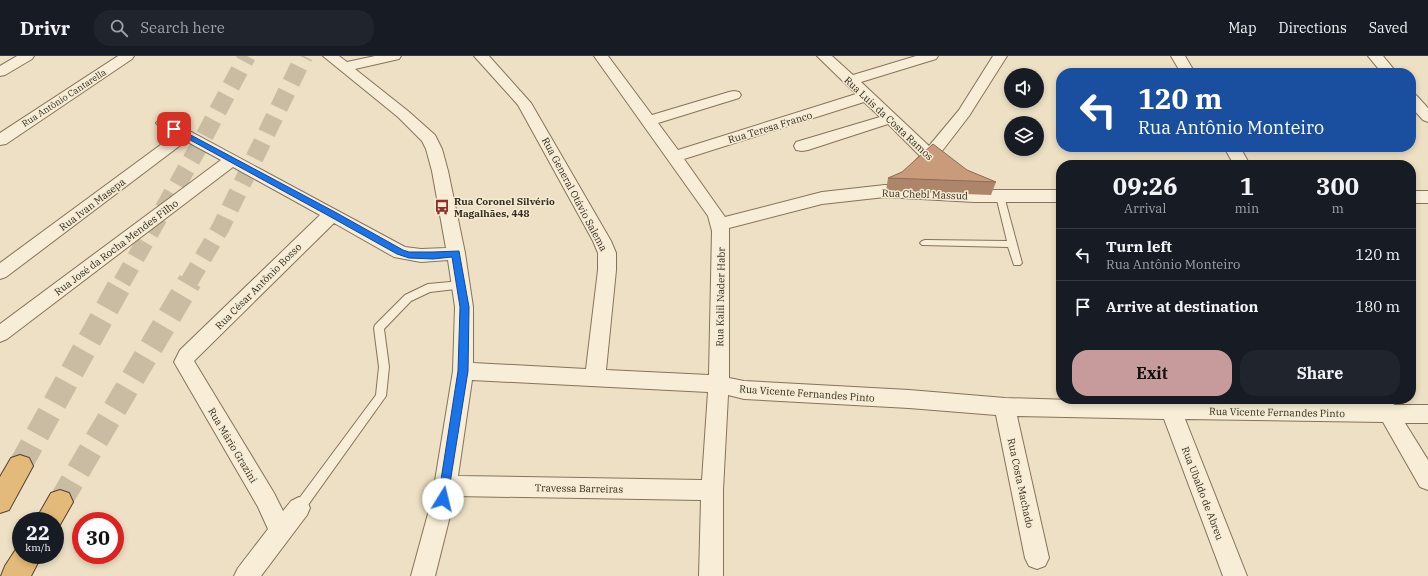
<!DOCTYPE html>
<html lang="en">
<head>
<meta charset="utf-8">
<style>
	body { margin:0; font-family:"IBM Plex Serif",serif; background:#20242c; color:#f1f3f6; height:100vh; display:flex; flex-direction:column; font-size:15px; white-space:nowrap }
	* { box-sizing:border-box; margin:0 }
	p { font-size:13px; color:#9ea1a6 }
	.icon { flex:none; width:22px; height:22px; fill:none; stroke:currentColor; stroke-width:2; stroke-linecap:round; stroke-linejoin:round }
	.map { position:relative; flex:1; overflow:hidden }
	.panel { position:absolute; left:1056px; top:104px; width:360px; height:244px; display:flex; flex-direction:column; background:#171b24; border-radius:16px; box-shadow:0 2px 6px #0003 }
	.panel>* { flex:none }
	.hud { position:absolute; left:1056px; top:12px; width:360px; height:84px; border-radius:16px; box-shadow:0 2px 6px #0003; background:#1a4fa0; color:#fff; overflow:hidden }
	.tools { position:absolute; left:1004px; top:12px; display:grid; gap:8px }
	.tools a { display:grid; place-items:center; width:40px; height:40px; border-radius:50%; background:#171b24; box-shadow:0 2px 6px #0003; font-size:20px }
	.speed { position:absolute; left:12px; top:456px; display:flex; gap:8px; font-size:20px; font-weight:700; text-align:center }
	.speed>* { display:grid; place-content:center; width:52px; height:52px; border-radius:50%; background:#171b24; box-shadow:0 2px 6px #0003; line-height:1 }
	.speed small { font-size:10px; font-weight:400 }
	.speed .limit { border:6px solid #d22; background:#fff; color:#111 }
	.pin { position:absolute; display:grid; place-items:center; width:34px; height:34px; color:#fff; margin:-17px; border-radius:8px; box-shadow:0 2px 6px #0006 }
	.me { position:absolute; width:44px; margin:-22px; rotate:9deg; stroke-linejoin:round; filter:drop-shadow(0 0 3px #0008) }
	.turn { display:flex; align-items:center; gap:14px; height:84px; padding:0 16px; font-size:18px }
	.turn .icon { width:52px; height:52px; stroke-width:2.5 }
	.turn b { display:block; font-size:28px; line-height:34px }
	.eta { display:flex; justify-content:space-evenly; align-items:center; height:68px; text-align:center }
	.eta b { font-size:24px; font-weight:700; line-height:28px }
	.action { display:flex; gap:8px; margin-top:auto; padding:8px 16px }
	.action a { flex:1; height:46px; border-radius:16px; background:#c79a9c; color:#111; font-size:16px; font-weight:700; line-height:46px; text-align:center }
	.action a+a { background:#20242c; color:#f1f3f6 }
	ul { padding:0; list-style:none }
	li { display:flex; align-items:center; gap:12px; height:52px; padding:0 16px; border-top:1px solid #363941 }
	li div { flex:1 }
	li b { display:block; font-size:15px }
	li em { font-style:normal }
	header { display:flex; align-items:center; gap:24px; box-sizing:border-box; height:56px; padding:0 20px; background:#171b24; border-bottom:1px solid #363941 }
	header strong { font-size:19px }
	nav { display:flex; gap:22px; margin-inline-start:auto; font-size:14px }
	.search { width:280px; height:36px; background:#20242c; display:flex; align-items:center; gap:10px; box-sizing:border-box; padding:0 14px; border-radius:16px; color:#9ea1a6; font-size:15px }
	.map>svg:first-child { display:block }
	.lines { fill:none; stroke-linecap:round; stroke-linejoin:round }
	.trunk-tunnel-far1 { stroke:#c9bca3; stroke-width:18; stroke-dasharray:18 10; stroke-linecap:butt }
	.trunk-tunnel { stroke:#c9bca3; stroke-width:24; stroke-dasharray:24 12; stroke-linecap:butt }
	.service-casing { stroke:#87725b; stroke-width:2 }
	.minor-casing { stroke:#87725b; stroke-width:2 }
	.trunk-casing { stroke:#54402f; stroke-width:2 }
	.service { fill:#f8eed7; fill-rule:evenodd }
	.minor { fill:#f8eed7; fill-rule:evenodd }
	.trunk { fill:#e4ba7a; fill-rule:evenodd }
	.wall { fill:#ad856a }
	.building { fill:#c99b7b; stroke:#8d6c56 }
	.route { fill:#1a73e8; stroke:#114b97 }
	.labels { text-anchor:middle; stroke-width:3; stroke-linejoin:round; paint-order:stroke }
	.far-street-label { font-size:9px; fill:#372a1f; stroke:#f4ebd3 }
	.street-label { font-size:10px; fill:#372a1f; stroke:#f4ebd3 }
	.poi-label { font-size:10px; font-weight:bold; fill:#372a1f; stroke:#f4ebd3; text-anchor:start }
</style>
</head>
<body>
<header>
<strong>Drivr</strong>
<div class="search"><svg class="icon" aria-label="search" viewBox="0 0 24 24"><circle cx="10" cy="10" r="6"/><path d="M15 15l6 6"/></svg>Search here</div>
<nav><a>Map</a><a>Directions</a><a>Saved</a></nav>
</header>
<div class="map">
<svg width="1428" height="520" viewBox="0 0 1428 520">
	<rect width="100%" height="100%" fill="#ede0c4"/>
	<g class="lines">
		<path class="trunk-tunnel-far1" d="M122,226L197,94L247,0
			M189,226L221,171L304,0"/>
		<path class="trunk-tunnel" d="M20,410L122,225
			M60,446L190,225"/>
		<g class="service-casing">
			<path id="service" d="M1000,137L1004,140L1022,207L1020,209H1014L1008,191L922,189L920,187L922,185L925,184L1007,185L996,140Z
				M461,225L464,226L466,229L464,232L430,236L411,245L384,273L389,311L386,340L303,456L299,458L295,456L293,452L295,448L376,339L379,311L374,272L375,269L405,239L428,228Z"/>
		</g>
		<g class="minor-casing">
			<path id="minor" d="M17,0H34L32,3L5,19L0,20V10Z
				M118,0H134L132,3L6,88L0,89V77Z
				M323,0H339L347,6L375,0H401L399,3L355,13L408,55L435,79L442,93L448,115L465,197L473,251V307L586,313L598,214V197L593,185L518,49L474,0H489L531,47L611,185L616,197V214L606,314L709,319L712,175L708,160L594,0H608L652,59L729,36L734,35L739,36L741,39L739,42L658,67L678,94L856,38L817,0H832L853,19L916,0H938L936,3L861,26L929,90L959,54L993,0H1007L969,60L939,99L952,113L950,117C940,119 936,115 930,109C925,113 921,113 915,112L913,108L920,100L888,68L808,94L802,95L796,94L794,90L796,86L880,61L864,46L684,103L725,161L822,136L885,129L974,134H1061V146H974L885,141L822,148L729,172V322L744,325L909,334L1005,342L1103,345L1372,348L1370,343H1391L1394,349H1428V367H1405L1428,404V434L1420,431L1383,366L1185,363L1247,520H1223L1164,363L1017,360L1049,502L1045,510L1037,513L1029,510L1025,502L996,359L909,352L744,343L728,339L723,434V520H699L701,444L455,440L435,520H411L432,443L453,315L455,251L448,204L421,206L394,201L334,167L194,305L274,437L283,455L291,445L299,441L307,445L310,452L307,459L261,520H234L238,512L268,473L258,451L174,306L180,294L320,159L233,111L7,283L0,286V268L221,104L186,85L6,221L0,223V207L174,79L159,70L156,67L159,64L164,62L169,64L405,191L421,193L446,192L432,115L426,93L422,85L398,61ZM472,324L708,336L702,424L458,420Z
				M1171,0H1185L1195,17H1181Z
				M1368,0H1383L1397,17H1382Z
				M1411,38L1416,39L1428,52V66L1423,64L1411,51Z
				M1224,91H1240L1250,109H1234Z
				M1411,135H1428V147H1411Z"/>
		</g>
		<g class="trunk-casing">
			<path id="trunk" d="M20,399L29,402L33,410L9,454L0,457V421L11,402Z
				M60,434L69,437L73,446L57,474L55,475V465H35L51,437Z
				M21,489V499H42L31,520H1L5,510L18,490Z"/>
		</g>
		<use href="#service" class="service"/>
		<use href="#minor" class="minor"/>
		<use href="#trunk" class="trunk"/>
	</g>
	<path class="wall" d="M967,114L996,126L991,139L886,135L888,122Z"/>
	<path class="building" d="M933,88L967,114L996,126L888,122L902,116Z"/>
	<path class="route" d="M174,70L335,156L403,194L409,196H433L459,195L469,251L468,315L447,446L443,448L439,446L438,443L458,315L460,251L452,201L433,203L409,202L397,198L329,160L172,74L171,73Z"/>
	<defs>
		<g id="bus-bare" transform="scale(1.2)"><path d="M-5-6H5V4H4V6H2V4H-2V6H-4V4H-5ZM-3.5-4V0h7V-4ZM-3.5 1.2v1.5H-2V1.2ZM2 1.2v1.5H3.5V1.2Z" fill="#932d2e" stroke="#f4ebd3" stroke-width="2.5" paint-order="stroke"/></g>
	</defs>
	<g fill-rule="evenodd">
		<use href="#bus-bare" x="442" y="151"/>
	</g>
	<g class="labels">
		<g class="far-street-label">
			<text transform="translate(64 42) rotate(-33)" y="3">Rua Antônio Cantarella</text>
		</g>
		<g class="street-label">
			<text transform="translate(889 62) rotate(43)" y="4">Rua Luis da Costa Ramos</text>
			<text transform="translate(770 71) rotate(-17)" y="4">Rua Teresa Franco</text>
			<text transform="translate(575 138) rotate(62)" y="4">Rua General Otávio Salema</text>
			<text transform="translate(925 138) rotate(2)" y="4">Rua Chebl Massud</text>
			<text transform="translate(92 148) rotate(-37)" y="4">Rua Ivan Masepa</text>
			<text transform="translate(116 191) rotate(-37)" y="4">Rua José da Rocha Mendes Filho</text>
			<text transform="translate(258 230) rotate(-45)" y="4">Rua César Antônio Bosso</text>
			<text transform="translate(720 241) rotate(-89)" y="4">Rua Kalil Nader Habr</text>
			<text transform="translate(807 337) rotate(4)" y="4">Rua Vicente Fernandes Pinto</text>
			<text transform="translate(1277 356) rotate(1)" y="4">Rua Vicente Fernandes Pinto</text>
			<text transform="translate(233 389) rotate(59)" y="4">Rua Mário Grazini</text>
			<text transform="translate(1021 427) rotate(78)" y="4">Rua Costa Machado</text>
			<text transform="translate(579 432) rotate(1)" y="4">Travessa Barreiras</text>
			<text transform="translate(1203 437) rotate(69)" y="4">Rua Ubaldo de Abreu</text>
		</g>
		<g class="poi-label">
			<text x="454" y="149">Rua Coronel Silvério<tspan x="454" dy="12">Magalhães, 448</tspan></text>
		</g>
	</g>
</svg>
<div class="tools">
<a><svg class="icon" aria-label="sound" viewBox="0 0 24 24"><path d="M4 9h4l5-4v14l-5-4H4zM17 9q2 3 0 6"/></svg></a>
<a><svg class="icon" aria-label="layers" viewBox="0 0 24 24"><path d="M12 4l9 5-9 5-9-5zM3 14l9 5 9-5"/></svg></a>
</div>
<div class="speed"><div>22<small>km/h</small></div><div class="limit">30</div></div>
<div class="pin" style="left:174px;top:73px;background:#d93025"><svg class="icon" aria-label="arrive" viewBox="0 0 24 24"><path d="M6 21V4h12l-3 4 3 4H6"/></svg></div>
<svg class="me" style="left:443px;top:443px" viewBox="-20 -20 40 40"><circle r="19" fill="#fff"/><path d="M0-13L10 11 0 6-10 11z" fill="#1a73e8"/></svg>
<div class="hud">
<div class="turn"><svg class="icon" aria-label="left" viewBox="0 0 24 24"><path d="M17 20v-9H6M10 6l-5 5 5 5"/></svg><div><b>120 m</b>Rua Antônio Monteiro</div></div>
</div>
<section class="panel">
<div class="eta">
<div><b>09:26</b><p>Arrival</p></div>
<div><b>1</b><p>min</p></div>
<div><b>300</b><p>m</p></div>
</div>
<ul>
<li><svg class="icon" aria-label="left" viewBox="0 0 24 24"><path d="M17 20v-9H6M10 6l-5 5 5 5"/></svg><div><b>Turn left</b><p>Rua Antônio Monteiro</p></div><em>120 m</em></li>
<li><svg class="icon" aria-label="arrive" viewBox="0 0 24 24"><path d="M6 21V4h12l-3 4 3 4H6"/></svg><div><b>Arrive at destination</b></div><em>180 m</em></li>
</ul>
<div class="action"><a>Exit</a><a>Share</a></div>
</section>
</div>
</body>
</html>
